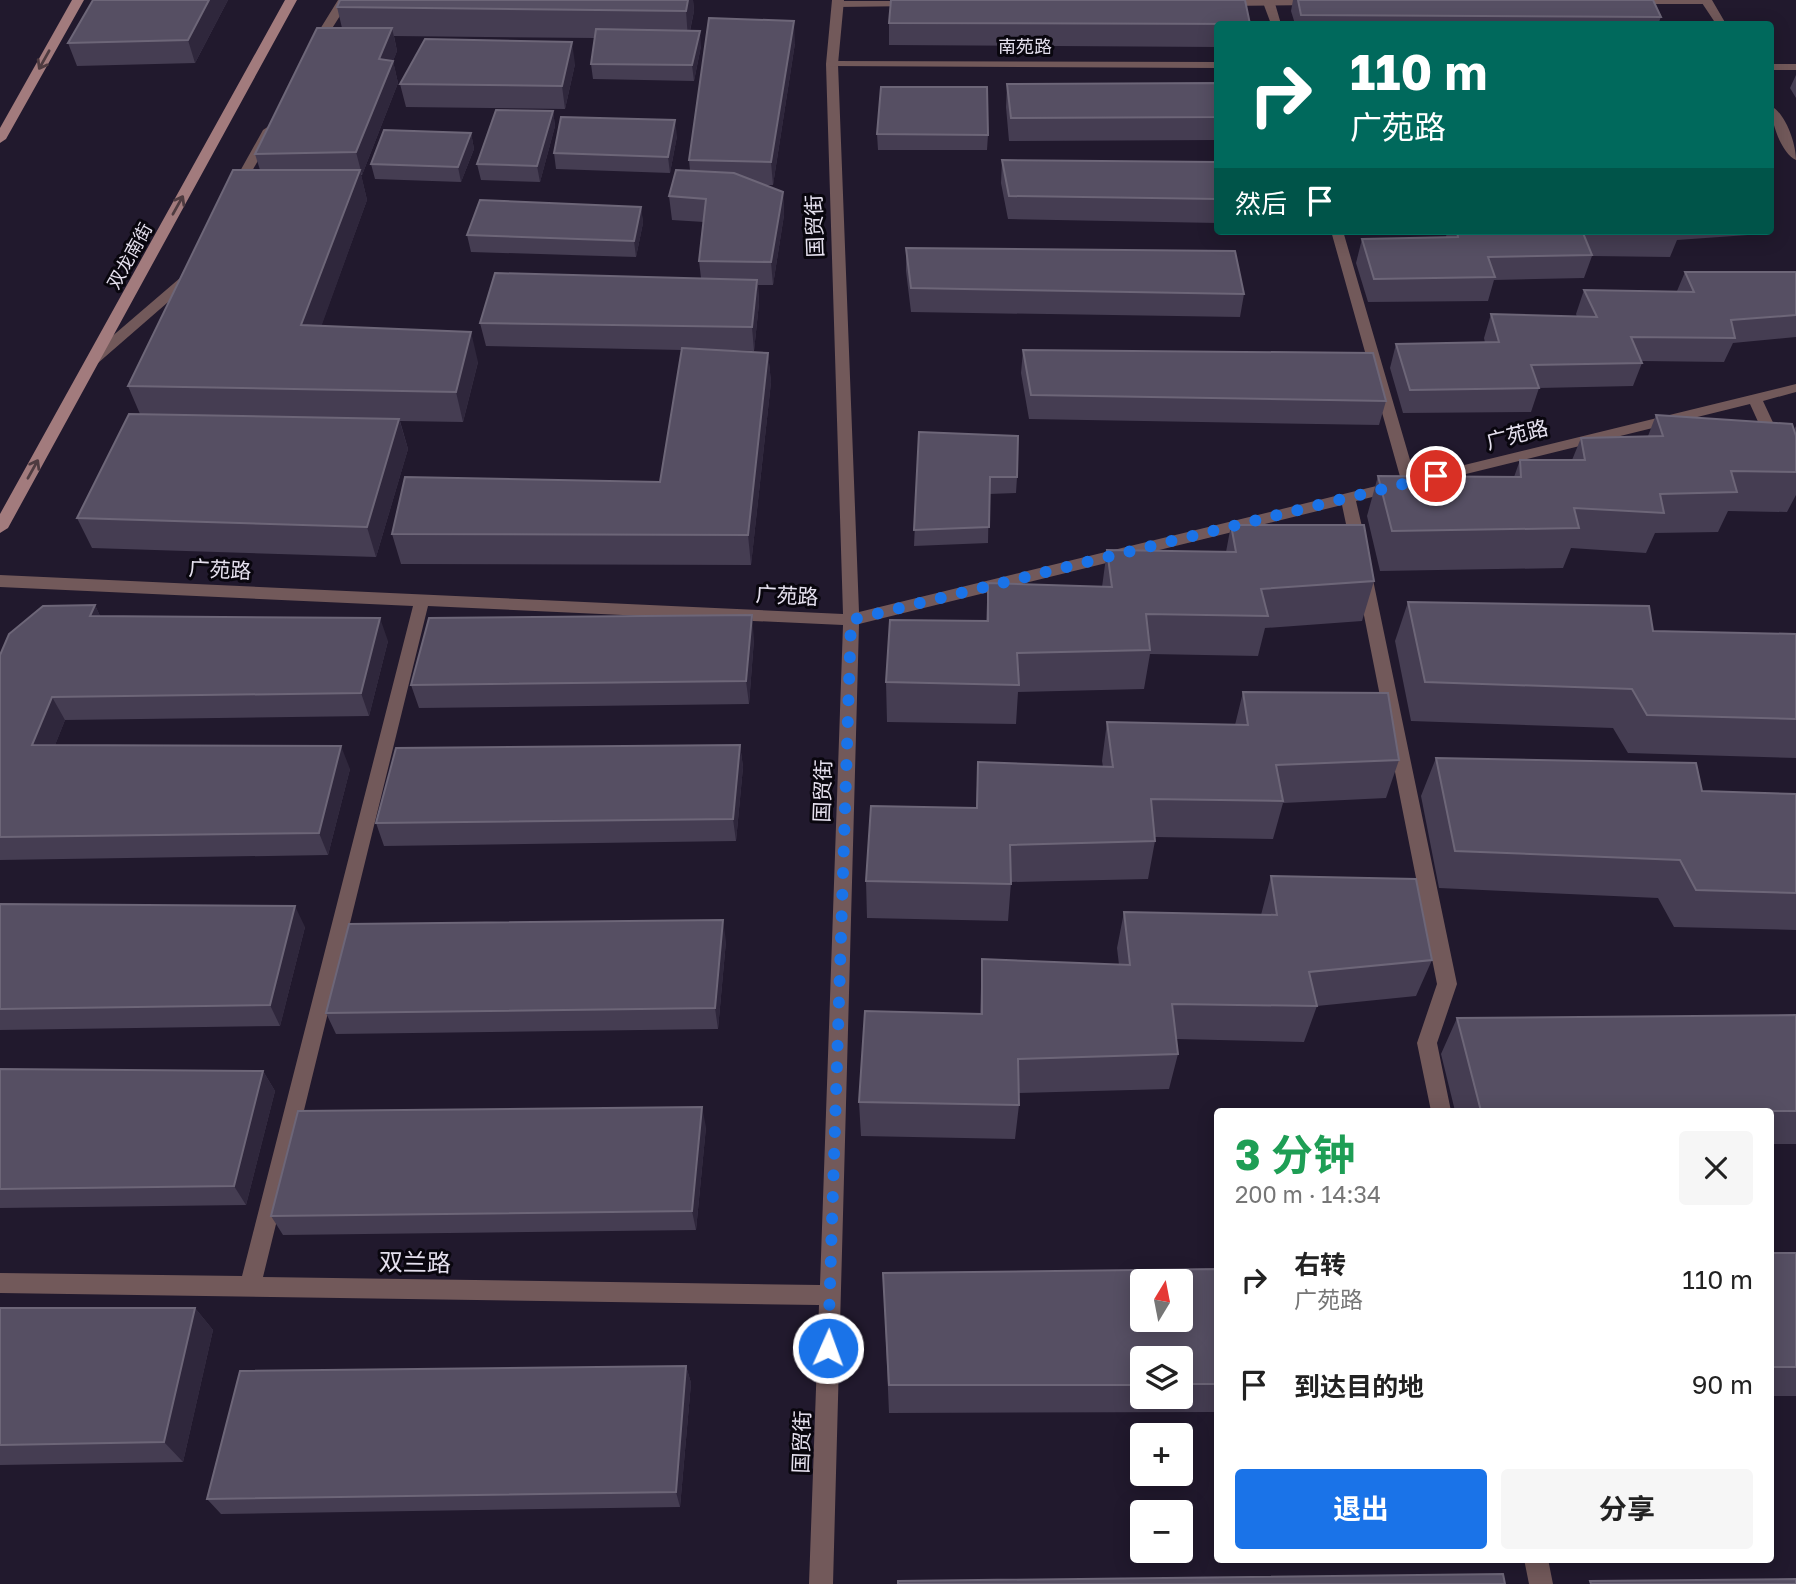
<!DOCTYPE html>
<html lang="zh">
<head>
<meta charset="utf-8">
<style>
	body { margin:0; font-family:"Golos Text","Noto Sans SC",sans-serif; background:#f6f6f6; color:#222; height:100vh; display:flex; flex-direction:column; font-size:26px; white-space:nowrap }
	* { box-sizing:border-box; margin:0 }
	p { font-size:23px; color:#767676 }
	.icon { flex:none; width:38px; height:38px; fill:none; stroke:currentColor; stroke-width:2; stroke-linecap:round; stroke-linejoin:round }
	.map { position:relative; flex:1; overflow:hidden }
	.panel { position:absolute; left:1214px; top:1108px; width:560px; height:455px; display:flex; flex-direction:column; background:#fff; border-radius:7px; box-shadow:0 4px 18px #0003 }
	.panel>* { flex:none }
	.banner { position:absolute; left:1214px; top:21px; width:560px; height:214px; border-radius:7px; box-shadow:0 4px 18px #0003; background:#00695c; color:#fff; overflow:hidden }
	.needle { width:46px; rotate:10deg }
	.tools { position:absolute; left:1130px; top:1269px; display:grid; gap:14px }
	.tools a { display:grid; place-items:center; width:63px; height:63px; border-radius:7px; background:#fff; box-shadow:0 4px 18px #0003; font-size:35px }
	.pin { position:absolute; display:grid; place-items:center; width:60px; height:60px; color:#fff; margin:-30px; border:4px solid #fff; border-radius:50%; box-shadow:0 2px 7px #0007 }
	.me { position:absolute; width:77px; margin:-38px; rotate:2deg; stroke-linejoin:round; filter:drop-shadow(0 0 5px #0008) }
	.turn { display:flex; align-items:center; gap:24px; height:147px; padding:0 21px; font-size:32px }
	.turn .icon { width:91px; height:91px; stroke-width:2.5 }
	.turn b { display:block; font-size:49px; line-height:60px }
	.then { display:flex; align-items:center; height:66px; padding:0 21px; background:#0003; gap:14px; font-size:26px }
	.round { display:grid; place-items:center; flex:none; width:74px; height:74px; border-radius:7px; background:#f6f6f6 }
	.headline { display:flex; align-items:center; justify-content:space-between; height:119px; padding:0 21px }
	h1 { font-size:42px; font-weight:700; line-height:52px; color:#1e9e55 }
	.button { display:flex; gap:14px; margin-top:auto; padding:14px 21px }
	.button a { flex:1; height:80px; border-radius:7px; background:#1a73e8; color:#fff; font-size:28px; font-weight:700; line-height:80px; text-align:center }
	.button a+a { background:#f6f6f6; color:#222 }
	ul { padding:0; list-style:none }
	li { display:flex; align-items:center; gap:21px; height:105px; padding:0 21px }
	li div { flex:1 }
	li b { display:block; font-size:26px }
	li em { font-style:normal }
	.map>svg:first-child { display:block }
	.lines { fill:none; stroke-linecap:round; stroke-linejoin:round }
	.service { fill:#72595a; fill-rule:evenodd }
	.minor { fill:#72595a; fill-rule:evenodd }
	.tertiary { fill:#72595a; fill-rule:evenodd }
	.secondary { fill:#a27b7d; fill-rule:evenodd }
	.wall { fill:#453d52; fill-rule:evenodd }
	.shaded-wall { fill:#2f273c }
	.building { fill:#564f63; stroke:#6d6678; stroke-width:2; fill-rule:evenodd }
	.oneway { stroke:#4e3b40 }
	.route { stroke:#1a73e8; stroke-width:12; stroke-dasharray:0 21.6 }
	.labels { text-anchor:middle; stroke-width:6; stroke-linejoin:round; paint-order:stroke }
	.far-street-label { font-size:18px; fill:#e5e0ee; stroke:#09060e }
	.street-label { font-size:21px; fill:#e5e0ee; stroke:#09060e }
	.near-street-label { font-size:24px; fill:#e5e0ee; stroke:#09060e }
</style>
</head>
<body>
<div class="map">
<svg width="1796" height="1584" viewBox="0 0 1796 1584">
	<rect width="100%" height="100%" fill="#21192d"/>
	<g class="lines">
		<path class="service" d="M338,0H350L319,49H311L309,47Z
			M1222,0H1321L1323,2L1317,5L1223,6L1217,3Z
			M1624,0H1711L1712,1L1706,4H1629Z
			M911,1L915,2V6L838,7L832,4L838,1Z
			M269,126L275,130L241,191L239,194H231L229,191L263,130Z
			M189,269L196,273L190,283L98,363H88V357L180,278L184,270Z"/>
		<path class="minor" d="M832,0H844L838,64L859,612L1401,480L1331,231H1343L1415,477L1796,384V392L1763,401L1796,472V493L1788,488L1750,404L1356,501L1367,548L1359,553L1351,548L1342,505L859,624L833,1584H809L819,1305L0,1293V1273L242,1276L413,606L0,587V575L843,614L826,64ZM428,606L843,625L820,1285L263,1277Z
			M1262,0H1274L1281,24H1271Z
			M1700,0H1712L1726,24H1716Z
			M1771,106C1786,114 1796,144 1796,160C1781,153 1771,122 1771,106Z
			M1364,570L1372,575L1457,984L1437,1043L1451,1111H1431L1417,1043L1437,984L1356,575Z
			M1524,1559H1548L1553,1584H1529Z"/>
		<path class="tertiary" d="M832,61L1218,62V68L828,66V62Z
			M1771,64H1796V70H1771Z"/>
		<path class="secondary" d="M72,0H84L6,139L0,143V128Z
			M285,0H297L8,528L0,533V514Z"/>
	</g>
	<path class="wall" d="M93,0H228L195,63L77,66L68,43Z
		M340,0H693L694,11L690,31L701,46L694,81L593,79L591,64L595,38L394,36L397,51L393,61L398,83L362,175H361L367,200L321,326L478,362L463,422L400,421L408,449L376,557L92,548L77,518L140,414L128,386L260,170L255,154L342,28L337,7Z
		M1293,0H1653L1661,17L1658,24H1295L1291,11Z
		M889,23L1218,24V47L889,45Z
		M795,43L773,185H764L783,192L784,215L773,285H758L759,303L754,351L728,350L768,353L771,382L751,565L401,564L392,534L660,482L682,350L486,346L480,323L701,278L699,261L704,222L672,220L669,196L690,171L689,160Z
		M575,64L565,109L406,107L400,84Z
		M1796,75V98L1790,88Z
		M1218,83V140L1009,141L1006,107L1007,84Z
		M553,111L555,126L540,182L481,180L477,164Z
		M471,133L474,149L461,182L375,179L371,164Z
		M877,134L988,135L987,150H878Z
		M677,136L670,173L556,169L554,153Z
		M1002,160L1218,162V223L1008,219L1001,183Z
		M641,207L643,223L636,257L471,252L467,235Z
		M1447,231H1750L1748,235L1677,240L1670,257L1592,256L1584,278L1494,280L1488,301L1368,302L1356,263L1362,239L1446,237Z
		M906,248L1244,294L1240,317L911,312L906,271Z
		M1685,272H1796V337L1733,343L1724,362L1642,361V363L1633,386L1539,388L1531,412L1403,413L1390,368L1396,344L1485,343L1484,338L1491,314L1577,317L1576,314L1584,290L1677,291Z
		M1023,350L1386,401L1379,425L1029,419L1021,373Z
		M1656,415L1794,430L1796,426V495L1787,512L1728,511L1718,532L1655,533L1646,553L1571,548L1563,568L1380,571L1367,516L1378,476L1514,477L1520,460H1572L1581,438L1648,436Z
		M919,432L1017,477L1016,493L989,494L988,543L914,546Z
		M1231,525L1374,581L1362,621L1265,628L1258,656L1150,654L1144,689L1018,692L1016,724L887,722L886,682L986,621L988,583L1102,587L1107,550L1226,552Z
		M1408,602L1653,631L1796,634V758L1628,753L1613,728L1411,721L1395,641Z
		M95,605L100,616L388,641L369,716L65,720L55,745L350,769L328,855L0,860V655Z
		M754,639L749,704L419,708L411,685Z
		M1243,692L1399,760L1386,798L1283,803L1273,839L1155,837V841L1148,879L1011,882L1008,921L867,918L866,881L976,808L978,762L1103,767L1102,761L1107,722L1235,725Z
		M740,745L743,767L736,841L384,846L376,823Z
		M1436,758L1702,791L1796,794V930L1674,927L1658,898L1439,888L1421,796Z
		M1271,876L1432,960L1416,996L1317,1006L1304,1042L1176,1039L1178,1054L1169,1089L1019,1093V1105L1015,1139L861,1136L859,1102L980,1014L982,959L1119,965L1117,948L1124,912L1261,915Z
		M0,904L305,927L280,1026L0,1030Z
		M726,941L718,1029L336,1034L326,1013Z
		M1796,1015V1144H1771V1111H1455L1441,1054L1457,1018Z
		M0,1069L263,1071L275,1091L246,1205L0,1208Z
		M706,1127L696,1230L283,1235L271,1216Z
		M1771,1253H1796V1396H1771Z
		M1218,1269V1412L889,1413L883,1273ZM1143,1358H1181V1396H1143Z
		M0,1308H195L213,1330L183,1462L0,1465Z
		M686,1366L691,1383L680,1507L221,1514L207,1499Z"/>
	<path class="shaded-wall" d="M209,0H228L195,63L188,40Z
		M688,0H693L694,11L688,39L686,11Z
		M794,21L795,43L773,185L771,162Z
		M392,28L397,51L393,61L398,83L362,175L356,152L379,59Z
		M700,31L701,46L694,81L692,65Z
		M572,42L575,64L565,109L562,86Z
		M553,111L555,126L540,182L537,166Z
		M675,120L677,136L670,173L668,157Z
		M471,133L474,149L461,182L458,167Z
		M360,170L367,200L311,355L301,325Z
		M783,192L784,215L773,285L771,262Z
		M641,207L643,223L636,257L634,241Z
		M757,280L759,303L754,351L752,327Z
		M471,332L478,362L463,422L456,392Z
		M768,353L771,382L751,565L748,535Z
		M399,419L408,449L376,557L367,527Z
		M95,605L106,629L90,616Z
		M752,615L754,639L749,704L746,681Z
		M380,618L388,641L369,716L361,693Z
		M52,697L65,720L46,768L32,745Z
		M740,745L743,767L736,841L733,819Z
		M341,746L350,769L328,855L319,833Z
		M295,906L305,927L280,1026L270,1005Z
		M723,920L726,941L718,1029L715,1008Z
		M263,1071L275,1091L246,1205L234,1186Z
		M702,1107L706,1127L696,1230L692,1211Z
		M195,1308L213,1330L183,1462L164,1442Z
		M686,1366L691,1383L680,1507L676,1492Z"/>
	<path class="building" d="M93,0H209L188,40L68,43Z
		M340,0H688L686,11L337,7Z
		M891,0H1245L1250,24L889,23Z
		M1298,0H1653L1661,17L1301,15Z
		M709,18L794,21L771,162L689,160Z
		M317,28H392L379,59L393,61L356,152L255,154Z
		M596,29L700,31L692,65L591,64Z
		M425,39L572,42L562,86L400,84Z
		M1218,83V117L1011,118L1007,84Z
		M881,87H987L988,135L877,134Z
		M496,110L553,111L537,166L477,164Z
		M561,117L675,120L668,157L554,153Z
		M384,130L471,133L458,167L371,164Z
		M1002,160L1218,162V199L1009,196Z
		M233,170H360L301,325L471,332L456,392L128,386Z
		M676,170L734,173L783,192L771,262L699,261L706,199L669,196Z
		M480,200L641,207L634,241L467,235Z
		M1457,231H1679V234L1583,233L1592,255L1488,257L1495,277L1374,279L1362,239L1458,237Z
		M906,248L1235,251L1244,294L911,288Z
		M1685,272H1796V315L1731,320L1735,338L1631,337L1642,363L1531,365L1539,388L1410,390L1396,344L1499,342L1491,314L1597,317L1584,290L1694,292Z
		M495,273L757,280L752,327L480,323Z
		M682,348L768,353L748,535L392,534L405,477L660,482Z
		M1023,350L1373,353L1386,401L1031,395Z
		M129,414L399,419L367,527L77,518Z
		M1656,415L1792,424L1796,436V472L1731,471L1737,492L1660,494L1664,513L1574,508L1579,528L1392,531L1378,476L1521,477L1520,460H1585L1581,438L1663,436Z
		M919,432L1018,436L1017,477H990L989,527L914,530Z
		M1231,525H1364L1374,581L1261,589L1268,616L1146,614L1150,650L1017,653L1019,685L886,682L890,620L988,621V583L1112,587L1107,550L1236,552Z
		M1408,602L1649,606L1653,631L1796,634V719L1647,715L1632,689L1425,682Z
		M95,605L90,616L380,618L361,693L52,697L32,745L341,746L319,833L0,837V655L9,634L43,606Z
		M752,615L746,681L411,685L429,618Z
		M1243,692L1388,693L1399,760L1276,765L1283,801L1151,799L1155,841L1010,845L1011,884L866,881L871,806L977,808L978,762L1113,767L1107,722L1248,725Z
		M740,745L733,819L376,823L396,748Z
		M1436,758L1696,763L1702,791L1796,794V893L1696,890L1680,860L1455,851Z
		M1271,876L1416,879L1432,960L1309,972L1317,1006L1172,1004L1178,1054L1018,1059L1019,1105L859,1102L865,1011L982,1014V959L1130,965L1124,912L1277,915Z
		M0,904L295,906L270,1005L0,1009Z
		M723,920L715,1008L326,1013L349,924Z
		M1796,1015V1111H1481L1457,1018Z
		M0,1069L263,1071L234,1186L0,1189Z
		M702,1107L692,1211L271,1216L298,1111Z
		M1771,1253H1796V1367H1771Z
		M1218,1269V1384H1181V1358H1143V1385H889L883,1273ZM1143,1281H1181V1320H1143Z
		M0,1308H195L164,1442L0,1445Z
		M686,1366L676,1492L207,1499L240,1371Z
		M1503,1574L1505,1584H898V1581Z
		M1796,1579V1584H1591L1590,1581Z"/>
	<defs><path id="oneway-shaft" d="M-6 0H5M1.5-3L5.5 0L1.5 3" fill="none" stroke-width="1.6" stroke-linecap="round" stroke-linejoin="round" transform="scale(1.75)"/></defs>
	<g class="oneway">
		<use href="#oneway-shaft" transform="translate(44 60) rotate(119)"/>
		<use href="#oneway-shaft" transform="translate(178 205) rotate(-61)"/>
		<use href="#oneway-shaft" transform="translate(33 469) rotate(-61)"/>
	</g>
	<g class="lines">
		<path class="route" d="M828,1348L851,620L1436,476"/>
	</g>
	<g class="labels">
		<g class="far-street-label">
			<text x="1025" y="53">南苑路</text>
			<text transform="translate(130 256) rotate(-61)" y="6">双龙南街</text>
		</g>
		<g class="street-label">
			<text transform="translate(815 226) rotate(-92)" y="7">国贸街</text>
			<text transform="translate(1517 435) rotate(-14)" y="7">广苑路</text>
			<text transform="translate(220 570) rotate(3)" y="7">广苑路</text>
			<text transform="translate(787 596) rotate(3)" y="7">广苑路</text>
			<text transform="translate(823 791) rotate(-88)" y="7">国贸街</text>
			<text transform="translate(802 1442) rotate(-88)" y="7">国贸街</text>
		</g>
		<g class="near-street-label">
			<text transform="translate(415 1263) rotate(1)" y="8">双兰路</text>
		</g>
	</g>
</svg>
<div class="tools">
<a><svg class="needle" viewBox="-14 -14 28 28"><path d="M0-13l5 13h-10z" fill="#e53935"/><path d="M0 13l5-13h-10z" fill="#767676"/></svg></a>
<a><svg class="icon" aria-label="layers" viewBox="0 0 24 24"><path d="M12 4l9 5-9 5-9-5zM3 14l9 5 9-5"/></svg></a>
<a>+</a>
<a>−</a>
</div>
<div class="pin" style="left:1436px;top:476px;background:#d93025"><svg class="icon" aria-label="arrive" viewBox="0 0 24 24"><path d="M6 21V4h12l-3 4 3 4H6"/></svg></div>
<svg class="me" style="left:828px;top:1348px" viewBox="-20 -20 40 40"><circle r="17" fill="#1a73e8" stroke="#fff" stroke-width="3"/><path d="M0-11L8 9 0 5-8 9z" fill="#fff"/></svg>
<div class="banner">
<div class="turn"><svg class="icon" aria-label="right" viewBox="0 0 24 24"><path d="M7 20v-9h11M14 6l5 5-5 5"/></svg><div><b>110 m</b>广苑路</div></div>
<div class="then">然后<svg class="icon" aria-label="arrive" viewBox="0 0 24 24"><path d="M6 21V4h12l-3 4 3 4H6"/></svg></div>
</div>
<section class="panel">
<div class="headline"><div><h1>3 分钟</h1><p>200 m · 14:34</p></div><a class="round"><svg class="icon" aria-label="close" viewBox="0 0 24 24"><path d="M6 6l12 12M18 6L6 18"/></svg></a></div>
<ul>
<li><svg class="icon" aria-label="right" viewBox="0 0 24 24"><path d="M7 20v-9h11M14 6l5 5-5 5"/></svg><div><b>右转</b><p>广苑路</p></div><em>110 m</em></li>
<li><svg class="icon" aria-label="arrive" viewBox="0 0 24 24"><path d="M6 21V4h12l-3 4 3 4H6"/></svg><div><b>到达目的地</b></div><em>90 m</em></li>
</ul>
<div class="button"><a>退出</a><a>分享</a></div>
</section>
</div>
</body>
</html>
